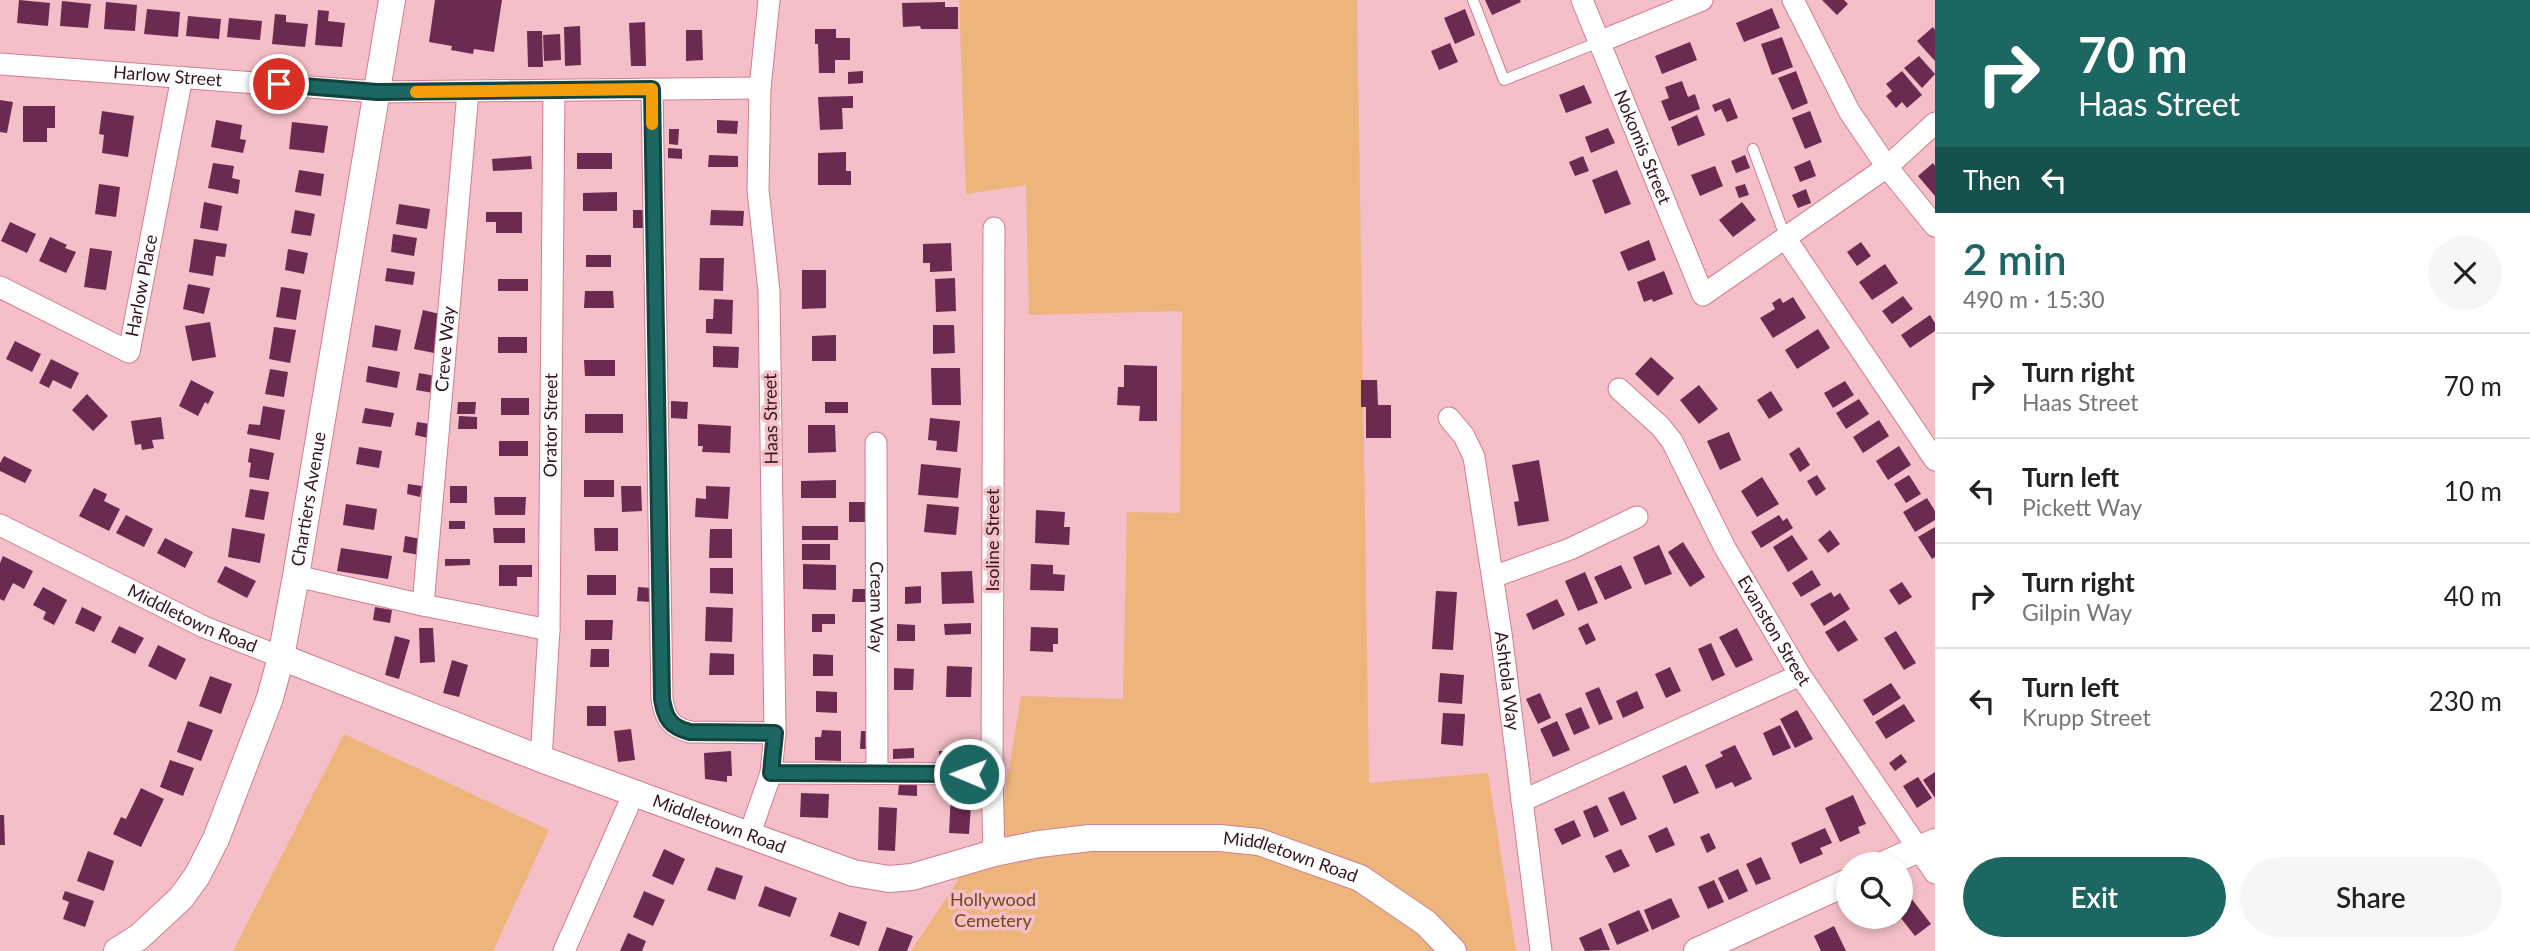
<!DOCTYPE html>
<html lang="en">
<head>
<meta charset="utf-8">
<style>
	body { margin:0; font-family:Lato,sans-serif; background:#f6f6f6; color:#222; height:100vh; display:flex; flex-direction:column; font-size:26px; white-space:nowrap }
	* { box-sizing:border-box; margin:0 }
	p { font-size:23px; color:#767676 }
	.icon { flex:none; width:38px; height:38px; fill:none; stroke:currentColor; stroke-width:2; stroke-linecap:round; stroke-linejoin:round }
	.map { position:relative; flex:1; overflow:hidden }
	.sheet { display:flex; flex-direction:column; background:#fff; width:595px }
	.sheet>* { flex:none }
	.guide { background:#1c6761; color:#fff; overflow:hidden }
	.controls { position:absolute; left:1836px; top:852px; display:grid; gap:14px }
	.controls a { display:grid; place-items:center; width:77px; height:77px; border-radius:50%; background:#fff; box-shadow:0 4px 10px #0003; font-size:35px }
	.pin { position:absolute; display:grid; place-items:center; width:60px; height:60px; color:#fff; margin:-30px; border:4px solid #fff; border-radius:50%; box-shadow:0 2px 7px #0007 }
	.me { position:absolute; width:77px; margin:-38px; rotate:271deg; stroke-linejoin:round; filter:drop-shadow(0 0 5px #0008) }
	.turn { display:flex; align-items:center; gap:24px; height:147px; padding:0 28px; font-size:32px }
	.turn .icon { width:91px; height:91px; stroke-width:2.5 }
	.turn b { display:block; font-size:49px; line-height:60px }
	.then { display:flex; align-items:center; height:66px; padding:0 28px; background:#0003; gap:14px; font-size:26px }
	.round { display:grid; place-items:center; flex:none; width:74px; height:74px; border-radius:37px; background:#f6f6f6 }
	.summary { display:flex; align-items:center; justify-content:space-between; height:119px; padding:0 28px }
	h1 { font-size:42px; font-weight:600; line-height:52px; color:#1c6761 }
	.primary-button { display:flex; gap:14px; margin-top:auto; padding:14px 28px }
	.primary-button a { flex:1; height:80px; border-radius:42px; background:#1c6761; color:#fff; font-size:28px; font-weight:600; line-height:80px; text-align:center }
	.primary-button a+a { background:#f6f6f6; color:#222 }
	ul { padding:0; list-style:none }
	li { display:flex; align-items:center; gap:21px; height:105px; padding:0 28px; border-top:2px solid #e0e0e0 }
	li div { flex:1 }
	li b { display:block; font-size:26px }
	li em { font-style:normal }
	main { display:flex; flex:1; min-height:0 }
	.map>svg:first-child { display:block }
	.green { fill:#edb57b }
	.building { fill:#6b2a50 }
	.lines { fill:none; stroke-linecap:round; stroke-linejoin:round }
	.service-casing { stroke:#d17e8f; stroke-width:12 }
	.minor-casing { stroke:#d17e8f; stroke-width:23 }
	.tertiary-casing { stroke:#d17e8f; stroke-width:28 }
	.service { stroke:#fff; stroke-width:10 }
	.minor { stroke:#fff; stroke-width:21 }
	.tertiary { stroke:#fff; stroke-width:26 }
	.route-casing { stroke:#12433f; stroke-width:18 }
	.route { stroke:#1c6761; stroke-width:12 }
	.slow { stroke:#f59e0b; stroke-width:12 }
	.labels { text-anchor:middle; stroke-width:7; stroke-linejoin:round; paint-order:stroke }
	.street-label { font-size:18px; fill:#36161e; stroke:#f4bfc8 }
	.park-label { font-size:18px; fill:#714713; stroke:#f4bfc8 }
</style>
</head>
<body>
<main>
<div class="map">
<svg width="1935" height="951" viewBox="0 0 1935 951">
	<rect width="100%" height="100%" fill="#f4bfc8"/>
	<path class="green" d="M959,0H1357L1369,783L1488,773L1516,951H911L960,877L993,868L1021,696L1123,699L1127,512L1180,513L1182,311L1029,315L1026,185L966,194Z
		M344,734L549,830L493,951H233Z"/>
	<path class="building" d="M19,0L50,3L48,26L17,23Z
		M435,0H502L494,52L474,49L473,54L451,50L452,46L429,42Z
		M1485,0H1520L1521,2L1492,15Z
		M1822,0H1844L1848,4L1837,15Z
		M62,1L91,4L88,28L60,26Z
		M106,2L137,5L135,31L104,29Z
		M945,2V7H958V29H921L920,26L903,27L902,3Z
		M1772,8L1780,28L1744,42L1736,23Z
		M147,9L180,12L178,37L144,34Z
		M1465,9L1475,35L1455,44L1444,18Z
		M318,10L329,11L328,21L345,23L342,47L315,45Z
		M275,14L286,15V22L308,24L305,47L272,44Z
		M188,16L221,19L219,39L186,36Z
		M229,18L262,21L260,40L227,37Z
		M645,22L646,66H631L629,23Z
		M580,26L581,65L565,66L564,27Z
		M1933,27L1935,30V61L1917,41Z
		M815,29H836V38H850V60H835V73H819L818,44H815Z
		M686,30H702L703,60L686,61Z
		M527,31H542L543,67H528Z
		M560,34L561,60L544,61L543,35Z
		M1782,37L1793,67L1772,75L1761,44Z
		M1690,42L1697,60L1662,74L1655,56Z
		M1450,43L1458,62L1439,70L1431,51Z
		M1919,56L1935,74L1922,88L1904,68Z
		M863,71V83L848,84V72Z
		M1796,71L1808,103L1792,110L1778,78Z
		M1902,71L1922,95L1907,108L1902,102L1896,108L1886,96L1892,91L1886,84Z
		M1682,81L1688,97L1695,94L1700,109L1669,121L1661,101L1669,98L1665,87Z
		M1584,85L1592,103L1566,113L1559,95Z
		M853,96V108H842L843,129L820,130L818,97Z
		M1730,98L1738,118L1727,122L1721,109L1715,112L1712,105Z
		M0,100L13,102L7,133L0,132Z
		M23,106H55V128H47V142H23Z
		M102,111L134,116L128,157L102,153L104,135L99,134Z
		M1810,111L1822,142L1805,149L1792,118Z
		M1697,115L1705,135L1678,146L1671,127Z
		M216,120L242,125L240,139L246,140L243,153L211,147Z
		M717,120L738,121L737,134L717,133Z
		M292,122L328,126L324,153L289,149Z
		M1608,128L1615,143L1591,153L1585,137Z
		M669,129H679L678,145L669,144Z
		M668,148L682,149V159L668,158Z
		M846,152V171H851V185H818V153Z
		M577,153H612V169H577Z
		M709,155L738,156V167H708Z
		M1745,155L1750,168L1736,173L1731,161Z
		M531,156L532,169L493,171L492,159Z
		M1583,156L1589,171L1575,176L1569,162Z
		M1810,160L1816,176L1800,182L1794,167Z
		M213,163L234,166L232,178L240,180L238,194L208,188Z
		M1933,163L1935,166V196L1918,176Z
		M1715,166L1723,186L1700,196L1691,175Z
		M299,170L324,174L321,196L295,192Z
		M1617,170L1631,204L1605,214L1592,180Z
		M99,184L120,187L116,217L95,214Z
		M1745,184L1749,195L1739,198L1735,187Z
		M1806,189L1811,203L1798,208L1792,195Z
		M617,192V211H583V193Z
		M204,202L222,206L218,231L200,228Z
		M1742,202L1756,220L1733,237L1719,220Z
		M399,204L430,209L427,229L396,224Z
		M295,210L315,214L311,236L291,233Z
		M633,210H650V228H633Z
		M711,210L744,211L743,226L710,225Z
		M486,212H522V233H496V222H486Z
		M10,222L36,234L27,253L1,241Z
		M393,234L417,238L414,256L391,252Z
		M50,237L67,245L65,248L76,252L66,273L39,261Z
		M194,239L227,244L225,257L216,256L213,276L189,272Z
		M1649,240L1656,260L1628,271L1620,252Z
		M1861,242L1871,256L1857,266L1847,252Z
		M951,243L952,271L930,272V263H923V244Z
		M90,248L112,251L106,290L84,287Z
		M288,249L308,253L304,274L285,270Z
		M586,255H611V267H586Z
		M700,258H724L723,291L699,290Z
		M1885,264L1898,283L1872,300L1859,282Z
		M387,268L415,272L413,285L385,281Z
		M802,270H826V308L802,309Z
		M1664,271L1673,294L1653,302L1652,299L1644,302L1637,282Z
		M955,278L956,311L936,312L935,279Z
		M498,279H528V291H498Z
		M188,284L210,288L204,314L183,309Z
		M281,287L301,290L296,320L276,317Z
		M585,291H613L614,308H584Z
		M1903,296L1913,309L1892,324L1882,311Z
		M1793,297L1806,318L1773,338L1760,318L1775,309L1772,303L1780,298L1783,303Z
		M714,299L733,300L732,334L706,333V319H713Z
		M423,310L448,316L439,354L414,349Z
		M1930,315L1935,323V331L1910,348L1901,335Z
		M210,322L216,357L192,361L185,326Z
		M375,325L401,330L397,351L372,347Z
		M933,325H954L955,353L933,354Z
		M274,327L296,330L290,363L269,359Z
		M1818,329L1830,348L1797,369L1785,350Z
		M836,335V361H812V336Z
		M498,337H527V353H498Z
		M15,341L41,354L32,372L6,359Z
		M713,346L739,347L738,368L713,367Z
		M1651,357L1674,378L1658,396L1635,374Z
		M51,359L79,373L71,389L53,380L49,388L39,383Z
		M584,360H615V376H585Z
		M1124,365L1157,366V421H1139L1140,406L1117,405L1118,387H1124Z
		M368,366L400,372L397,388L366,382Z
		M931,368H960L961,405H932Z
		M270,369L288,372L284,397L265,394Z
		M419,373L435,376L433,393L416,390Z
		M191,380L214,392L208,404L205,402L198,416L179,406Z
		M1361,380H1377L1378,405H1391V438H1366V407H1361Z
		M1845,381L1854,395L1833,408L1824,393Z
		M1699,385L1718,409L1699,424L1680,400Z
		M1771,391L1783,410L1769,419L1757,400Z
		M87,394L108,416L93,431L72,410Z
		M501,398H529V415H501Z
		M1859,399L1869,414L1846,429L1836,413Z
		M671,401L688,402L687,419L671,418Z
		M458,402H476L475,414H457Z
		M825,402H848V413H825Z
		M263,406L285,410L280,440L247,434L249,424L260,425Z
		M365,408L394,413L391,427L362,423Z
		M585,414H623V433H585Z
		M459,416L477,417V429H458Z
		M161,417L164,439L152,440L154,448L142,450L141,444L135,445L131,421Z
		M930,418L960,421L957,452L936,450L937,441L928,440Z
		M1879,420L1889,436L1863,453L1853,437Z
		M417,422L430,424L428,438L415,435Z
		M698,424L731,426L730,453L702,452L703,446H698Z
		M808,425H835L836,452L808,453Z
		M1729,432L1741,460L1720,470L1707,441Z
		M499,441H528V456H499Z
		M1899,446L1911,465L1888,480L1876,461Z
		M359,447L382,451L379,468L356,464Z
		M1799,447L1810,465L1800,472L1789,454Z
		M250,448L274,453L269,480L249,477L251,463L248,462Z
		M4,456L32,470L25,483L0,471V463Z
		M1539,460L1549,521L1518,526L1514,502L1519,501L1512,465Z
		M921,464L961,468L958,498L918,495Z
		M1817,475L1826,489L1816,496L1807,481Z
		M1909,475L1921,494L1906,503L1894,484Z
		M1762,477L1779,504L1757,517L1741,491Z
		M584,480H614V497H584Z
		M836,480V498H801V481Z
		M408,484L422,486L420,497L407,494Z
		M450,486H467V503H450Z
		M621,486H641L642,511L622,512Z
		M706,486L730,487L728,519L695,517L696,498L706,499Z
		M94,488L107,494L104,501L120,509L109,531L79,516Z
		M250,489L269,492L264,520L245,517Z
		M494,497H526L525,515H495Z
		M1927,498L1935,511V520L1915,532L1903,512Z
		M849,502H870V522H849Z
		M346,504L377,509L374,530L343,525Z
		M927,504L959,507L956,535L924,532Z
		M1036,510L1065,512L1064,527H1070L1069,545L1035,543Z
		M126,515L153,529L144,547L116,533Z
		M1779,515L1783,521L1787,518L1793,528L1761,548L1751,532Z
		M449,521H465V529H449Z
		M802,526H838V540H802Z
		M1935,527V557L1932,559L1918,537Z
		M232,528L265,534L260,563L228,557Z
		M493,528H525V543H494Z
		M594,528H618V551H595Z
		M710,529H732V558H709Z
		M1830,530L1840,544L1828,553L1818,540Z
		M1792,535L1808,559L1788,572L1773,547Z
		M405,536L421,539L419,555L403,552Z
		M165,538L193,552L185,568L157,553Z
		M1683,542L1705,577L1690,587L1668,552Z
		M802,544H830V560H802Z
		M1659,545L1672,574L1645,585L1633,557Z
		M341,548L392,556L388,579L337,571Z
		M3,556L33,571L24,589L13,583L4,601L0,599V563Z
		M445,559H470V565L445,566Z
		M803,564L836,565V590L803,589Z
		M1031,564L1053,565V574L1065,575L1064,591L1030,590Z
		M499,565H532V577H517V586H499Z
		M1621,565L1632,588L1605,600L1594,577Z
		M225,566L256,581L247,598L217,582Z
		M710,568H733V594L710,593Z
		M1812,570L1821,585L1801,597L1792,583Z
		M972,571L974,603L942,604L941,572Z
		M1585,572L1598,603L1578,611L1565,581Z
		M587,575H616V595H587Z
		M1902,582L1912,597L1899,605L1889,590Z
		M921,586V603L905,604V587Z
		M43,587L67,600L54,625L43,619L46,612L33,605Z
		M638,587L651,588L650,602L637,601Z
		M853,589H868V602H852Z
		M1436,591L1457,592L1453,650L1432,649Z
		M1831,592L1834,597L1840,593L1850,609L1824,626L1810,604Z
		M1557,599L1565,615L1533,630L1526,614Z
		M82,607L102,617L94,632L75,623Z
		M375,607L392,610L390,623L373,620Z
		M706,607L733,608L732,642L705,641Z
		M812,614H835V624H822V632H812Z
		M585,620H613L612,640H585Z
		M1845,620L1858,640L1838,652L1825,632Z
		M971,623V634L945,635L944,624Z
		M1588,623L1596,640L1586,645L1578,628Z
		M897,624L915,625V641H897Z
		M119,626L144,638L135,654L111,642Z
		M1031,627L1058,628V644H1053V652L1030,651Z
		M419,628H433L435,662L420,663Z
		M1737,628L1753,660L1736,668L1719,637Z
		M1896,631L1916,663L1904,670L1884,638Z
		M395,636L410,640L399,679L385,675Z
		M1711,643L1725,675L1712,681L1698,649Z
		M158,645L186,659L176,680L148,666Z
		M591,649H609V667H590Z
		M710,653L734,654V675H709Z
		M813,654L833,655V676H813Z
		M452,660L468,665L459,697L443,693Z
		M947,666L972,667L971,697H946Z
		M1670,667L1681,691L1666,698L1655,674Z
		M894,668L914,669L913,690H894Z
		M1440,673L1464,675L1462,704L1438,702Z
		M210,676L232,684L221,714L199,706Z
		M1891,683L1901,698L1873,716L1863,700Z
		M1599,687L1613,719L1599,725L1585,693Z
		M816,691L837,692V713L816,712Z
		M1637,691L1644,708L1623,718L1616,701Z
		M1540,693L1551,718L1538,724L1526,699Z
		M1904,704L1915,721L1886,739L1875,722Z
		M587,706H606V726H587Z
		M1581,707L1590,728L1574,735L1565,714Z
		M1797,710L1813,739L1795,748L1780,719Z
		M1443,713L1465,714L1463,746L1441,744Z
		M188,721L213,730L201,761L177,752Z
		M1557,721L1570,750L1553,757L1540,729Z
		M1780,725L1791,748L1773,756L1763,733Z
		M631,729L635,760L618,762L614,731Z
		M822,730L841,731V761L815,760V737H821Z
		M861,731H872L871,749H860Z
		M1735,745L1752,779L1735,787L1732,782L1716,789L1705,765L1723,756L1720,752Z
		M914,748V758L893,759V749Z
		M731,751L732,776H727V782L705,779L704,753Z
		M939,751H974L973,763L939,762Z
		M1901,754L1907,762L1895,771L1889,763Z
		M170,760L194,768L183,796L160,787Z
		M1686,765L1699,793L1674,804L1662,776Z
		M1935,772V798L1923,780Z
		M1918,777L1932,798L1917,808L1903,786Z
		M899,783L917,784V796L898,795Z
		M141,788L164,799L141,847L113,834L121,817L126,819Z
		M1624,791L1637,819L1621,826L1608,798Z
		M801,793L829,794L828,818L800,817Z
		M951,795H965L964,805H971L969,834L949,833Z
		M1853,795L1866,824L1858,827L1860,833L1840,842L1825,808Z
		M1597,805L1609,831L1594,838L1583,811Z
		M879,807L897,808L895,851L878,850Z
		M0,815H4L5,845H0Z
		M1574,820L1581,836L1562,845L1554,829Z
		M1667,827L1675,845L1656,853L1648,836Z
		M1825,828L1832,843L1820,848L1823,854L1800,864L1791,843Z
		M1709,833L1716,848L1707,853L1700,837Z
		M664,849L685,859L673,885L652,876Z
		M1621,849L1630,866L1614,873L1605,856Z
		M88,851L114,861L104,891L77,881Z
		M1761,857L1771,879L1756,885L1746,864Z
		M716,867L743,876L735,900L707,890Z
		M1738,869L1748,891L1729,900L1718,878Z
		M1714,880L1724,902L1708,909L1698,887Z
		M765,886L797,898L790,917L758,906Z
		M65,891L94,901L85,927L63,919L69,902L62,899Z
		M644,891L665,900L653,926L633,917Z
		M1671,898L1680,917L1652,930L1644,910Z
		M1911,898L1931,924L1915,936L1900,917V900L1903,903Z
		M1639,910L1649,931L1617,945L1608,924Z
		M839,912L867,922L859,946L830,936Z
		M1834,926L1846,951H1821L1814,936Z
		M887,927L913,936L907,951H878Z
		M1601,928L1610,950L1585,951L1579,938Z
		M628,933L646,941L642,951H620Z"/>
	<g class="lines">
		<g class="service-casing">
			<path id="service" d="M1473,0L1504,80L1599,42
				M1753,149L1786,239"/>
		</g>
		<g class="minor-casing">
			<g id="minor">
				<path id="s1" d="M1582,0L1703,295L1887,167L1935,123"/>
				<path d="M1793,0L1849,111L1887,167L1935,226"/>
				<path d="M1599,42L1702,0"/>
				<path id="s2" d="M0,64L377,92L760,88"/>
				<path d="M652,89L662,699C665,718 670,727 690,732L775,733"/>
				<path d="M994,228L992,774L994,853"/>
				<path d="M1786,239L1935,460"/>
				<path id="s3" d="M0,287L129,352L182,77"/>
				<path id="s4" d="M1619,389L1660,426L1672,441L1725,548L1800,675L1935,873"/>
				<path id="s5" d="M1449,418L1464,436L1474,457L1501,633L1541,951"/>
				<path id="s6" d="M876,443L877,772"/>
				<path id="s7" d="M0,525L204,627L281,657"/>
				<path d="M296,576L423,605L549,630"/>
				<path d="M1493,577L1570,549L1637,517"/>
				<path id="s8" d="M423,605L468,92"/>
				<path id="s9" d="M541,759L549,630L554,91"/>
				<path d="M771,773L992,774"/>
				<path d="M1522,801L1800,675"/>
				<path d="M749,836L771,773L775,733L769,291L758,190L760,88L769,0"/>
				<path d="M564,951L634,793"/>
			</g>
		</g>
		<g class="tertiary-casing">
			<g id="tertiary">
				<path id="s10" d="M281,657L541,759L853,873L889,879L912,877L994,853L1039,844L1090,838H1220L1259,842L1360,878L1426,923L1453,951"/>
				<path d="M1885,864L1935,842"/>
				<path id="s11" d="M117,951L139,937L181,898L197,876L216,839L270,698L281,657L296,576L392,0"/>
				<path d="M1697,951L1848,882"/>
			</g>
		</g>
		<use href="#service" class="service"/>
		<use href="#minor" class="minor"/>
		<use href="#tertiary" class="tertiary"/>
	</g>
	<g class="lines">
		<g class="route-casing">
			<path id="route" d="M279,84L377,92L652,89L662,699C665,718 670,727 690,732L775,733L771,773L969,774"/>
		</g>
		<use href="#route" class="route"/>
		<path class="slow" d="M416,92L652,89V124"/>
	</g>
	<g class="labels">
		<g class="street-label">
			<text dy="6" stroke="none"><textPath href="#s2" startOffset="168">Harlow Street</textPath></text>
			<text dy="6" stroke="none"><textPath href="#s1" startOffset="159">Nokomis Street</textPath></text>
			<text dy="6" stroke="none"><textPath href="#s3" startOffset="212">Harlow Place</textPath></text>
			<text dy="6" stroke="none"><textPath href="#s8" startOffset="257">Creve Way</textPath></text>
			<text transform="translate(771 419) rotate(-91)" y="6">Haas Street</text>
			<text dy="6" stroke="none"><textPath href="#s9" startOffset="334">Orator Street</textPath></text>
			<text dy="6" stroke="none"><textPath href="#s11" startOffset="506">Chartiers Avenue</textPath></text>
			<text transform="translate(993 540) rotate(-90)" y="6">Isoline Street</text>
			<text dy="6" stroke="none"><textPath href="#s6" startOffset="164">Cream Way</textPath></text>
			<text dy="6" stroke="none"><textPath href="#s7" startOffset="214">Middletown Road</textPath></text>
			<text dy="6" stroke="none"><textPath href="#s4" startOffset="290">Evanston Street</textPath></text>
			<text dy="6" stroke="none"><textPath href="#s5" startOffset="273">Ashtola Way</textPath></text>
			<text dy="6" stroke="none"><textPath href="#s10" startOffset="469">Middletown Road</textPath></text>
			<text dy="6" stroke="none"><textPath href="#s10" startOffset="1057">Middletown Road</textPath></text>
		</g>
		<g class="park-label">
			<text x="993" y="906">Hollywood<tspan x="993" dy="21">Cemetery</tspan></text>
		</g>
	</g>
</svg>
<div class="controls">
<a><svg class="icon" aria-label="search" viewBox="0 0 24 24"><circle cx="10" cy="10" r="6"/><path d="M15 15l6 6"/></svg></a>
</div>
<div class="pin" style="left:279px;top:84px;background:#d93025"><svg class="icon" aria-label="arrive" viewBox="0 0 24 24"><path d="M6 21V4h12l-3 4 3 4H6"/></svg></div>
<svg class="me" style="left:969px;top:774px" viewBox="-20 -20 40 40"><circle r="17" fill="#1c6761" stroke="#fff" stroke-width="3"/><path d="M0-11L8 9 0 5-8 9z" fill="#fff"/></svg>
</div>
<section class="sheet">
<div class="guide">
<div class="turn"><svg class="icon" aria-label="right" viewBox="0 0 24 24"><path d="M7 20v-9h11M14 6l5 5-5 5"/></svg><div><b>70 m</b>Haas Street</div></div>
<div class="then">Then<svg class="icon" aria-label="left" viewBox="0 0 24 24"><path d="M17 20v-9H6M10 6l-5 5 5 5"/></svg></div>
</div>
<div class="summary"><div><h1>2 min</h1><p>490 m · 15:30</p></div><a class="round"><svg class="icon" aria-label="close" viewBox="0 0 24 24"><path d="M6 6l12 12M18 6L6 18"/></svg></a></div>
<ul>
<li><svg class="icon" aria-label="right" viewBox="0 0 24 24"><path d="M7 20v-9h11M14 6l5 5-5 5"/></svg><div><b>Turn right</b><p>Haas Street</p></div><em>70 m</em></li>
<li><svg class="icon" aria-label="left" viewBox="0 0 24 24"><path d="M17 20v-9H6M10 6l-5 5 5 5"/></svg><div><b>Turn left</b><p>Pickett Way</p></div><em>10 m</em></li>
<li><svg class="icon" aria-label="right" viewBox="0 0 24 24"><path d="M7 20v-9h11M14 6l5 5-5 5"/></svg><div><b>Turn right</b><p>Gilpin Way</p></div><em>40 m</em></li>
<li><svg class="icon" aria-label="left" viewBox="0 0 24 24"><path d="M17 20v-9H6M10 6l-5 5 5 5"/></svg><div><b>Turn left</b><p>Krupp Street</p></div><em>230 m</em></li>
</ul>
<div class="primary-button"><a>Exit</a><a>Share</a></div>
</section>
</main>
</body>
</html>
